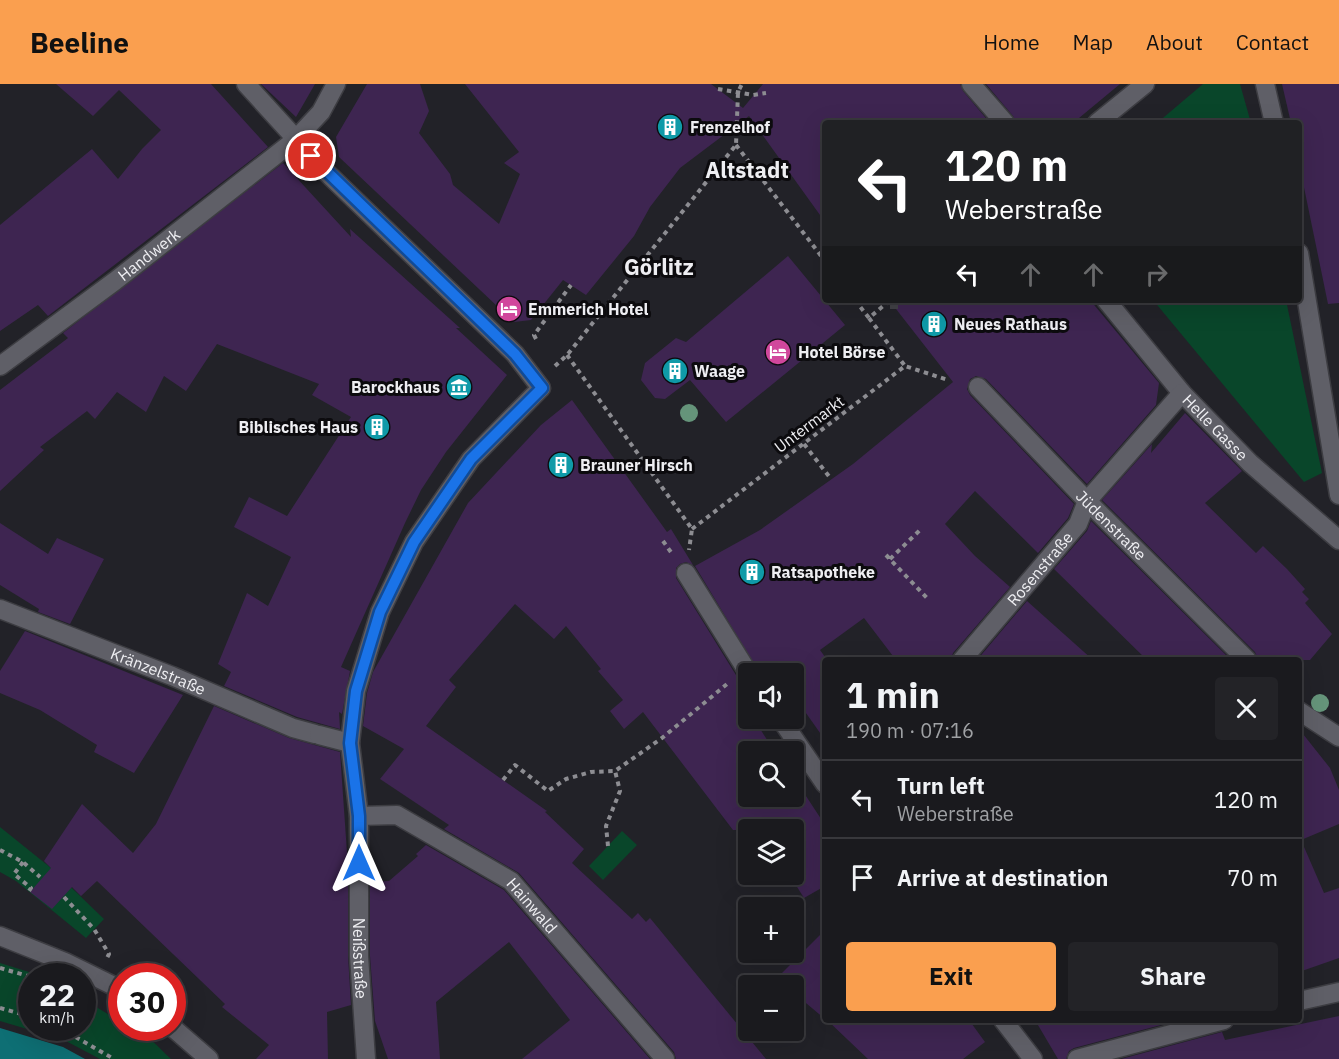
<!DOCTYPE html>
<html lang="en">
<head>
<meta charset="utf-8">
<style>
	body { margin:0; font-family:"IBM Plex Sans",sans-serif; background:#232327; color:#f1f3f6; height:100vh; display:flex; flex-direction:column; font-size:22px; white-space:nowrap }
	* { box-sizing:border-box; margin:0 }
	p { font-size:20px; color:#9fa1a4 }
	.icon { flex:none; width:33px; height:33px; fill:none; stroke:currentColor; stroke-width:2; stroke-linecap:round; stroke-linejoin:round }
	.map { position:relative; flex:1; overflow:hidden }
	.sheet { position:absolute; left:822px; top:573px; width:480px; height:366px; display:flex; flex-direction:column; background:#1a1a1e; border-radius:6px; box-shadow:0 6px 24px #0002,0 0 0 2px #38383c }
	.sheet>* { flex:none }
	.banner { position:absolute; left:822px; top:36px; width:480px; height:183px; border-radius:6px; box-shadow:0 6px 24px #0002,0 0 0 2px #38383c; background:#202124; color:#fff; overflow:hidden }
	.buttons { position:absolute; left:738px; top:579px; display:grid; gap:12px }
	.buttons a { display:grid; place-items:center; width:66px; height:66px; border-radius:6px; background:#1a1a1e; box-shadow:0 6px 24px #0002,0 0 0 2px #38383c; font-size:30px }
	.speed { position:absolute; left:18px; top:879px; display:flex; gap:12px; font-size:30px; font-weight:700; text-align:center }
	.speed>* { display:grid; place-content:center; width:78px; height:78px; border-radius:50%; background:#1a1a1e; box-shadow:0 6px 24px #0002,0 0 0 2px #38383c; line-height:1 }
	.speed small { font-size:15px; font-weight:400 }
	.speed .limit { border:9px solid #d22; background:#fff; color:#111 }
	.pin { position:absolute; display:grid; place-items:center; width:51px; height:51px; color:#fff; margin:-26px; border:3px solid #fff; border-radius:50%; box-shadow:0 2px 6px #0007 }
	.me { position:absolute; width:66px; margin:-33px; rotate:0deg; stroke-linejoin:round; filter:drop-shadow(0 0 4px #0008) }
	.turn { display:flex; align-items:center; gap:21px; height:126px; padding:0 24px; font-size:27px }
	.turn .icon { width:78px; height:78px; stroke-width:2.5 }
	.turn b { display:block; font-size:42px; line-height:51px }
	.lanes { display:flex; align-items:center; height:57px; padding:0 24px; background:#0003; justify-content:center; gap:30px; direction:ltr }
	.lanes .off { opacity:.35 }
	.round { display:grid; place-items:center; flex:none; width:63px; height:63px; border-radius:6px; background:#232327 }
	.head { display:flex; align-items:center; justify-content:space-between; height:102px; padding:0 24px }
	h1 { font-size:36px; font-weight:700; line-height:45px }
	.button { display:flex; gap:12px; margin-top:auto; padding:12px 24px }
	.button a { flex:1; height:69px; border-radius:6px; background:#fa9f4f; color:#111; font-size:24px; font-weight:700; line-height:69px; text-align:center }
	.button a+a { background:#232327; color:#f1f3f6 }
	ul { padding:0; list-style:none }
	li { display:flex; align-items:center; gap:18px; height:78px; padding:0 24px; border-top:2px solid #38383c }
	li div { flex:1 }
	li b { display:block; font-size:22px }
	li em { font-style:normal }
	header { display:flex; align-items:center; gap:36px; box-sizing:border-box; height:84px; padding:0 30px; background:#fa9f4f; color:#111 }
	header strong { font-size:28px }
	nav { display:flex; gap:33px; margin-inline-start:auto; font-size:21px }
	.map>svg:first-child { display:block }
	.green { fill:#09462a }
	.water { fill:#0e6f74 }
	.building { fill:#3e2551 }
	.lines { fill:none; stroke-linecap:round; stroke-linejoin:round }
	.minor-tunnel { stroke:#414146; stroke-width:18; stroke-dasharray:18 9; stroke-linecap:butt }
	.minor-casing { stroke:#3d3d42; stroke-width:21 }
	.path { stroke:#8d8d92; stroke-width:4; stroke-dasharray:4.5 4.5; stroke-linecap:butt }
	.minor { stroke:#5f5f67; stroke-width:18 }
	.tree { fill:#65947a }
	.route-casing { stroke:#114b97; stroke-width:15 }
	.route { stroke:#1a73e8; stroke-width:10 }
	.labels { text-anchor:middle; stroke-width:6; stroke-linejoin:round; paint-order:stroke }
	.poi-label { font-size:16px; font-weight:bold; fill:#eeeef2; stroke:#0c0b0e; text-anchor:start }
	.street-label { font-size:16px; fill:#eeeef2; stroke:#0c0b0e }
	.district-label { font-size:22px; font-weight:bold; fill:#eeeef2; stroke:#0c0b0e }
</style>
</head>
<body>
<header>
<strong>Beeline</strong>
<nav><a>Home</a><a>Map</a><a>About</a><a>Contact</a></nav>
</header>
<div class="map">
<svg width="1339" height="975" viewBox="0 0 1339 975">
	<rect width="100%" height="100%" fill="#222228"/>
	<path class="green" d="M1203,0H1240L1251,39H1157Z
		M1153,216H1286L1322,389L1304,398Z
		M0,743L51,784L104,835L86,854L16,797L0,788Z
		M622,747L637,761L603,796L589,782Z
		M0,879L42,892H32V944H82L83,915L121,938L122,944C143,944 156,961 171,975H100L64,956L0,937Z"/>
	<path class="water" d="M0,944L63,963L85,975H0Z"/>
	<path class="building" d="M56,0H211L268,63L48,232L38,221L0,247V141L92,65L118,95L142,65L161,46L119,6L93,32Z
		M261,0H315L296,33Z
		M367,0H420L429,27L419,49L450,90L453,101L499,140L520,90L504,79L519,68L465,0H711L743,24L763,0H960L963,7L990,39H825V138L749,32L680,84L650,123L634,152L586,211L563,196L531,236L514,238L339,73L336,53Z
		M986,0H1120L1073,39H1016L1013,32Z
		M1282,0H1339V219L1328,220L1299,79V39H1291Z
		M283,79L351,153L350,145L460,244H456L507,291L446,368L421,406L405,439L341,583L350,587L342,630L339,628L340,645L297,633L224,602L231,588L218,580L247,509L268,522L291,473L234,443L249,413L287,432L351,333L312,311L319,300L217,260L186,307L164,292L146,328L117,308L95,335L87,327L40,363L44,366L0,407V306L68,254L63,249Z
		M788,172L845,241L726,338L690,296L665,315L655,314L641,296L645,279L676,254L686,258Z
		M889,216H1090L1159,299L1156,321L1087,400L986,295L976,292L970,295L967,305L970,311L1074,420L1068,434L1038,469L975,407L945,440L975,472L1010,503L953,569L951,576H896L864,534L820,566L825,573V656L794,612V590H760L695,482L760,446L853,380L953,298Z
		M572,316L667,448L671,445L693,481L686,478L680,480L676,484V494L739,596L748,601V634H753L775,668H748V712H806L825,741V802L804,814L794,798V746H733L643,628L624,645L610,627L623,616L598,587L601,585L566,542L554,555L515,520L449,596L456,603L426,642L547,727L545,728L584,765L572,779L632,835L638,829L646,838L650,834L766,975H676L674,968L519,789L444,745L449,741L380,695L404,665L363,642L367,609L373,588L468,419L541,341Z
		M1185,329L1242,387L1205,419L1256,469L1263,462L1287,485L1305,505L1302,508L1309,515L1305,519L1332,550L1310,576H1258L1255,568L1102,416L1152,360L1151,369Z
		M1091,437L1231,576H1147L1054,485L1087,447Z
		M0,439L48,470L57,454L104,475L70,540L38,528L39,525L0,501Z
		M1027,517L1093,576H977Z
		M25,547L183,611L134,689L94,668L97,661L40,626L0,609V587Z
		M214,622L289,654L340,668L348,783V872L351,921L327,928L328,975H256L269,961L222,923L225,920L97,797L81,812L72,803L52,825L30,808L51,784L44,777L82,720L133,769L156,740Z
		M1299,645L1330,684L1339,706V740L1301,756L1324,809L1339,804V874L1299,888Z
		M426,761L504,806L650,975H522L570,936L509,858L436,918L440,975H388L375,937L370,872V798L389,797L418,772L416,770Z
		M825,846V935L794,909V902H769Z
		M1339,932V975H1121L1222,948L1225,956Z
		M827,936H969L985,958L963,975H868Z
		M1035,936H1180L1074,964L1069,967L1066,975H1058Z"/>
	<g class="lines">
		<path class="minor-tunnel" d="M890,216H898"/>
		<g class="minor-casing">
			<g id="minor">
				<path id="s1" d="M246,0L327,89L515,270L541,304L471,375L414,458L380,528L356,607L350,659L359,732V872L366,975"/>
				<path d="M971,0L1005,39"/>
				<path d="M1265,0L1274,39"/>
				<path d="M1097,39L1145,0"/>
				<path d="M1299,169L1339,411"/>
				<path id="s2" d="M1106,216L1182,309L1250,379L1339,456"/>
				<path id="s3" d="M0,282L115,197L295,56L321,28L336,0"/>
				<path id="s4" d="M978,303L1087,417L1247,576"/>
				<path d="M686,489L749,590"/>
				<path id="s5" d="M0,525L172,592L293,644L315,650"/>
				<path id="s6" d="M962,576L1078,440L1087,417L1182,309"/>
				<path d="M1299,627L1339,653"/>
				<path d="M780,634L825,700"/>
				<path d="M319,651L350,659"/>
				<path id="s7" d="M359,732L397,731L511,797L665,975"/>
				<path d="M0,852L65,878L122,906"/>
				<path d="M1299,917L1339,908"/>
				<path d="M1003,936L1033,975"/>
				<path d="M172,943L209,975"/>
				<path d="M1077,975L1224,936"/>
			</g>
		</g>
		<path class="path" d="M718,5L753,11L766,9
			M736,61L825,177
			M855,216L869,234L889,217
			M869,234L905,282
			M536,255L534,251L571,201
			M567,271L692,445L689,466
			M555,282L567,271L736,61L738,8L742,0
			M804,360L831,395
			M692,445L905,282L948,296
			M663,457L673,471
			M886,471L928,515
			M890,475L920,446
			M503,696L515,681L548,707L566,695L591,688L615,687L662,654L727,600
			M608,762L606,742L620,707L615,687
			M0,766L23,778L40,793
			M23,778L14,790L31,804L29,807
			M64,813L94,845L109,870L107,874
			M0,884L28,892
			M0,924L32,933
			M60,944L114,975"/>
		<use href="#minor" class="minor"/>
	</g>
	<g class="tree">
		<circle cx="689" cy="329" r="9"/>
		<circle cx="1320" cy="619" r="9"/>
	</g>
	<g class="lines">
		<g class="route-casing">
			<path id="route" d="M311,72L515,270L542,304L471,375L414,458L380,528L356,607L350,659L359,732V779"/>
		</g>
		<use href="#route" class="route"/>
	</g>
	<defs>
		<g id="building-disc" transform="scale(1.35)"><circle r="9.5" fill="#0f9aa8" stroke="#0c0b0e"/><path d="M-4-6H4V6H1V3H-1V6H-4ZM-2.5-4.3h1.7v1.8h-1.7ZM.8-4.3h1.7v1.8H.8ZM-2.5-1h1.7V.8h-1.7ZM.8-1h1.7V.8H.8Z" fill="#fff"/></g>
		<g id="hotel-disc" transform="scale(1.35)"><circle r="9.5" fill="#d1479c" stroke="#0c0b0e"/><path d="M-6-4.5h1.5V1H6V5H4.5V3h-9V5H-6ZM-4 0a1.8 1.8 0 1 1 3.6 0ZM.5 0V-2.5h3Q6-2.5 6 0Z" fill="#fff"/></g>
		<g id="museum-disc" transform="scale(1.35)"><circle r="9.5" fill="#0f9aa8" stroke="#0c0b0e"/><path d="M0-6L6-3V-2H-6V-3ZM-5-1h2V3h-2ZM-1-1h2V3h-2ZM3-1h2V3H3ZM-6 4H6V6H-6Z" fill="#fff"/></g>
	</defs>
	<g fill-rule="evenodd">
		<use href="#building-disc" x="670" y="43"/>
		<use href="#hotel-disc" x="509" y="225"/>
		<use href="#building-disc" x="934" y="240"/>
		<use href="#hotel-disc" x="778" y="268"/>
		<use href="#building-disc" x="675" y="287"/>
		<use href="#museum-disc" x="459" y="303"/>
		<use href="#building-disc" x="377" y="343"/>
		<use href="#building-disc" x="561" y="381"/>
		<use href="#building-disc" x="752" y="488"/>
	</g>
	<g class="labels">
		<g class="poi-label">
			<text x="690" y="49">Frenzelhof</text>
			<text x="528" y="231">Emmerich Hotel</text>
			<text x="954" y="246">Neues Rathaus</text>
			<text x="798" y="274">Hotel Börse</text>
			<text x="694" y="293">Waage</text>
			<text x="440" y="309" text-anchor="end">Barockhaus</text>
			<text x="358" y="349" text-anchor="end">Biblisches Haus</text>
			<text x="580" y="387">Brauner Hirsch</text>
			<text x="771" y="494">Ratsapotheke</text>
		</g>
		<g class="street-label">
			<text dy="6" stroke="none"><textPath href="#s3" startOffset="186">Handwerk</textPath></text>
			<text transform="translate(809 340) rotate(-37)" y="6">Untermarkt</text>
			<text dy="6" stroke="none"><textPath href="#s2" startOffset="168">Helle Gasse</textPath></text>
			<text dy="6" stroke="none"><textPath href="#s4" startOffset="192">Jüdenstraße</textPath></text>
			<text dy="6" stroke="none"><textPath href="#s6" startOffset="120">Rosenstraße</textPath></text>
			<text dy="6" stroke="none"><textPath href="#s5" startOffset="170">Kränzelstraße</textPath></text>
			<text dy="6" stroke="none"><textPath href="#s7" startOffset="202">Hainwald</textPath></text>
			<text dy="6" stroke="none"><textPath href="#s1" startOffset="1053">Neißstraße</textPath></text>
		</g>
		<g class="district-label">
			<text x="747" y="94">Altstadt</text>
			<text x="659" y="191">Görlitz</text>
		</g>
	</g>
</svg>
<div class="buttons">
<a><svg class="icon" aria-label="sound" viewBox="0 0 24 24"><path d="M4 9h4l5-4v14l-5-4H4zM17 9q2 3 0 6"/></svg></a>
<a><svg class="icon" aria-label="search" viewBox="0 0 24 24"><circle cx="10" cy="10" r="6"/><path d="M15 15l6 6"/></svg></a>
<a><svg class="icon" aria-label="layers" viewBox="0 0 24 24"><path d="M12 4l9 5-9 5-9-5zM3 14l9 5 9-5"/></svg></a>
<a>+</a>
<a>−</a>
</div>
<div class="speed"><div>22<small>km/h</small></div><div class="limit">30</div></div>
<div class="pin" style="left:311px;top:72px;background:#d93025"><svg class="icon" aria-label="arrive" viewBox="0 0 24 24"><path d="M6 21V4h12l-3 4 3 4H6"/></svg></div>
<svg class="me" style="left:359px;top:779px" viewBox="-20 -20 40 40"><path d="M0-17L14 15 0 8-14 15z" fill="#1a73e8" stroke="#fff" stroke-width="4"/></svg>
<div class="banner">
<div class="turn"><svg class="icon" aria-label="left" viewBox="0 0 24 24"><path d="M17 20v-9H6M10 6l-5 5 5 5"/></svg><div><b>120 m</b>Weberstraße</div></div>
<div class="lanes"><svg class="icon" aria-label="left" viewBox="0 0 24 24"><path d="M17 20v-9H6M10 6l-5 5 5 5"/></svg><svg class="icon off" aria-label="ahead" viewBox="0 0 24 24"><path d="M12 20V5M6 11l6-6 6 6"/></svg><svg class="icon off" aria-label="ahead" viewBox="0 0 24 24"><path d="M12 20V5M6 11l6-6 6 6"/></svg><svg class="icon off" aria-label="right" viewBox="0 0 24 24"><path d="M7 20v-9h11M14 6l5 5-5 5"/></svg></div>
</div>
<section class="sheet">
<div class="head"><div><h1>1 min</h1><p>190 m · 07:16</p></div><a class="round"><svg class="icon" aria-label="close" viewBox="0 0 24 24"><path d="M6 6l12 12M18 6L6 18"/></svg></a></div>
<ul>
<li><svg class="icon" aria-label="left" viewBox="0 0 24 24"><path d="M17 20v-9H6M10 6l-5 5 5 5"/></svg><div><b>Turn left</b><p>Weberstraße</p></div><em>120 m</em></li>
<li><svg class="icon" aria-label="arrive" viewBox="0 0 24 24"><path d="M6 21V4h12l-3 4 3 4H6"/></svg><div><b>Arrive at destination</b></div><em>70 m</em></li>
</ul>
<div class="button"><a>Exit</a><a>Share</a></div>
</section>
</div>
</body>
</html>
